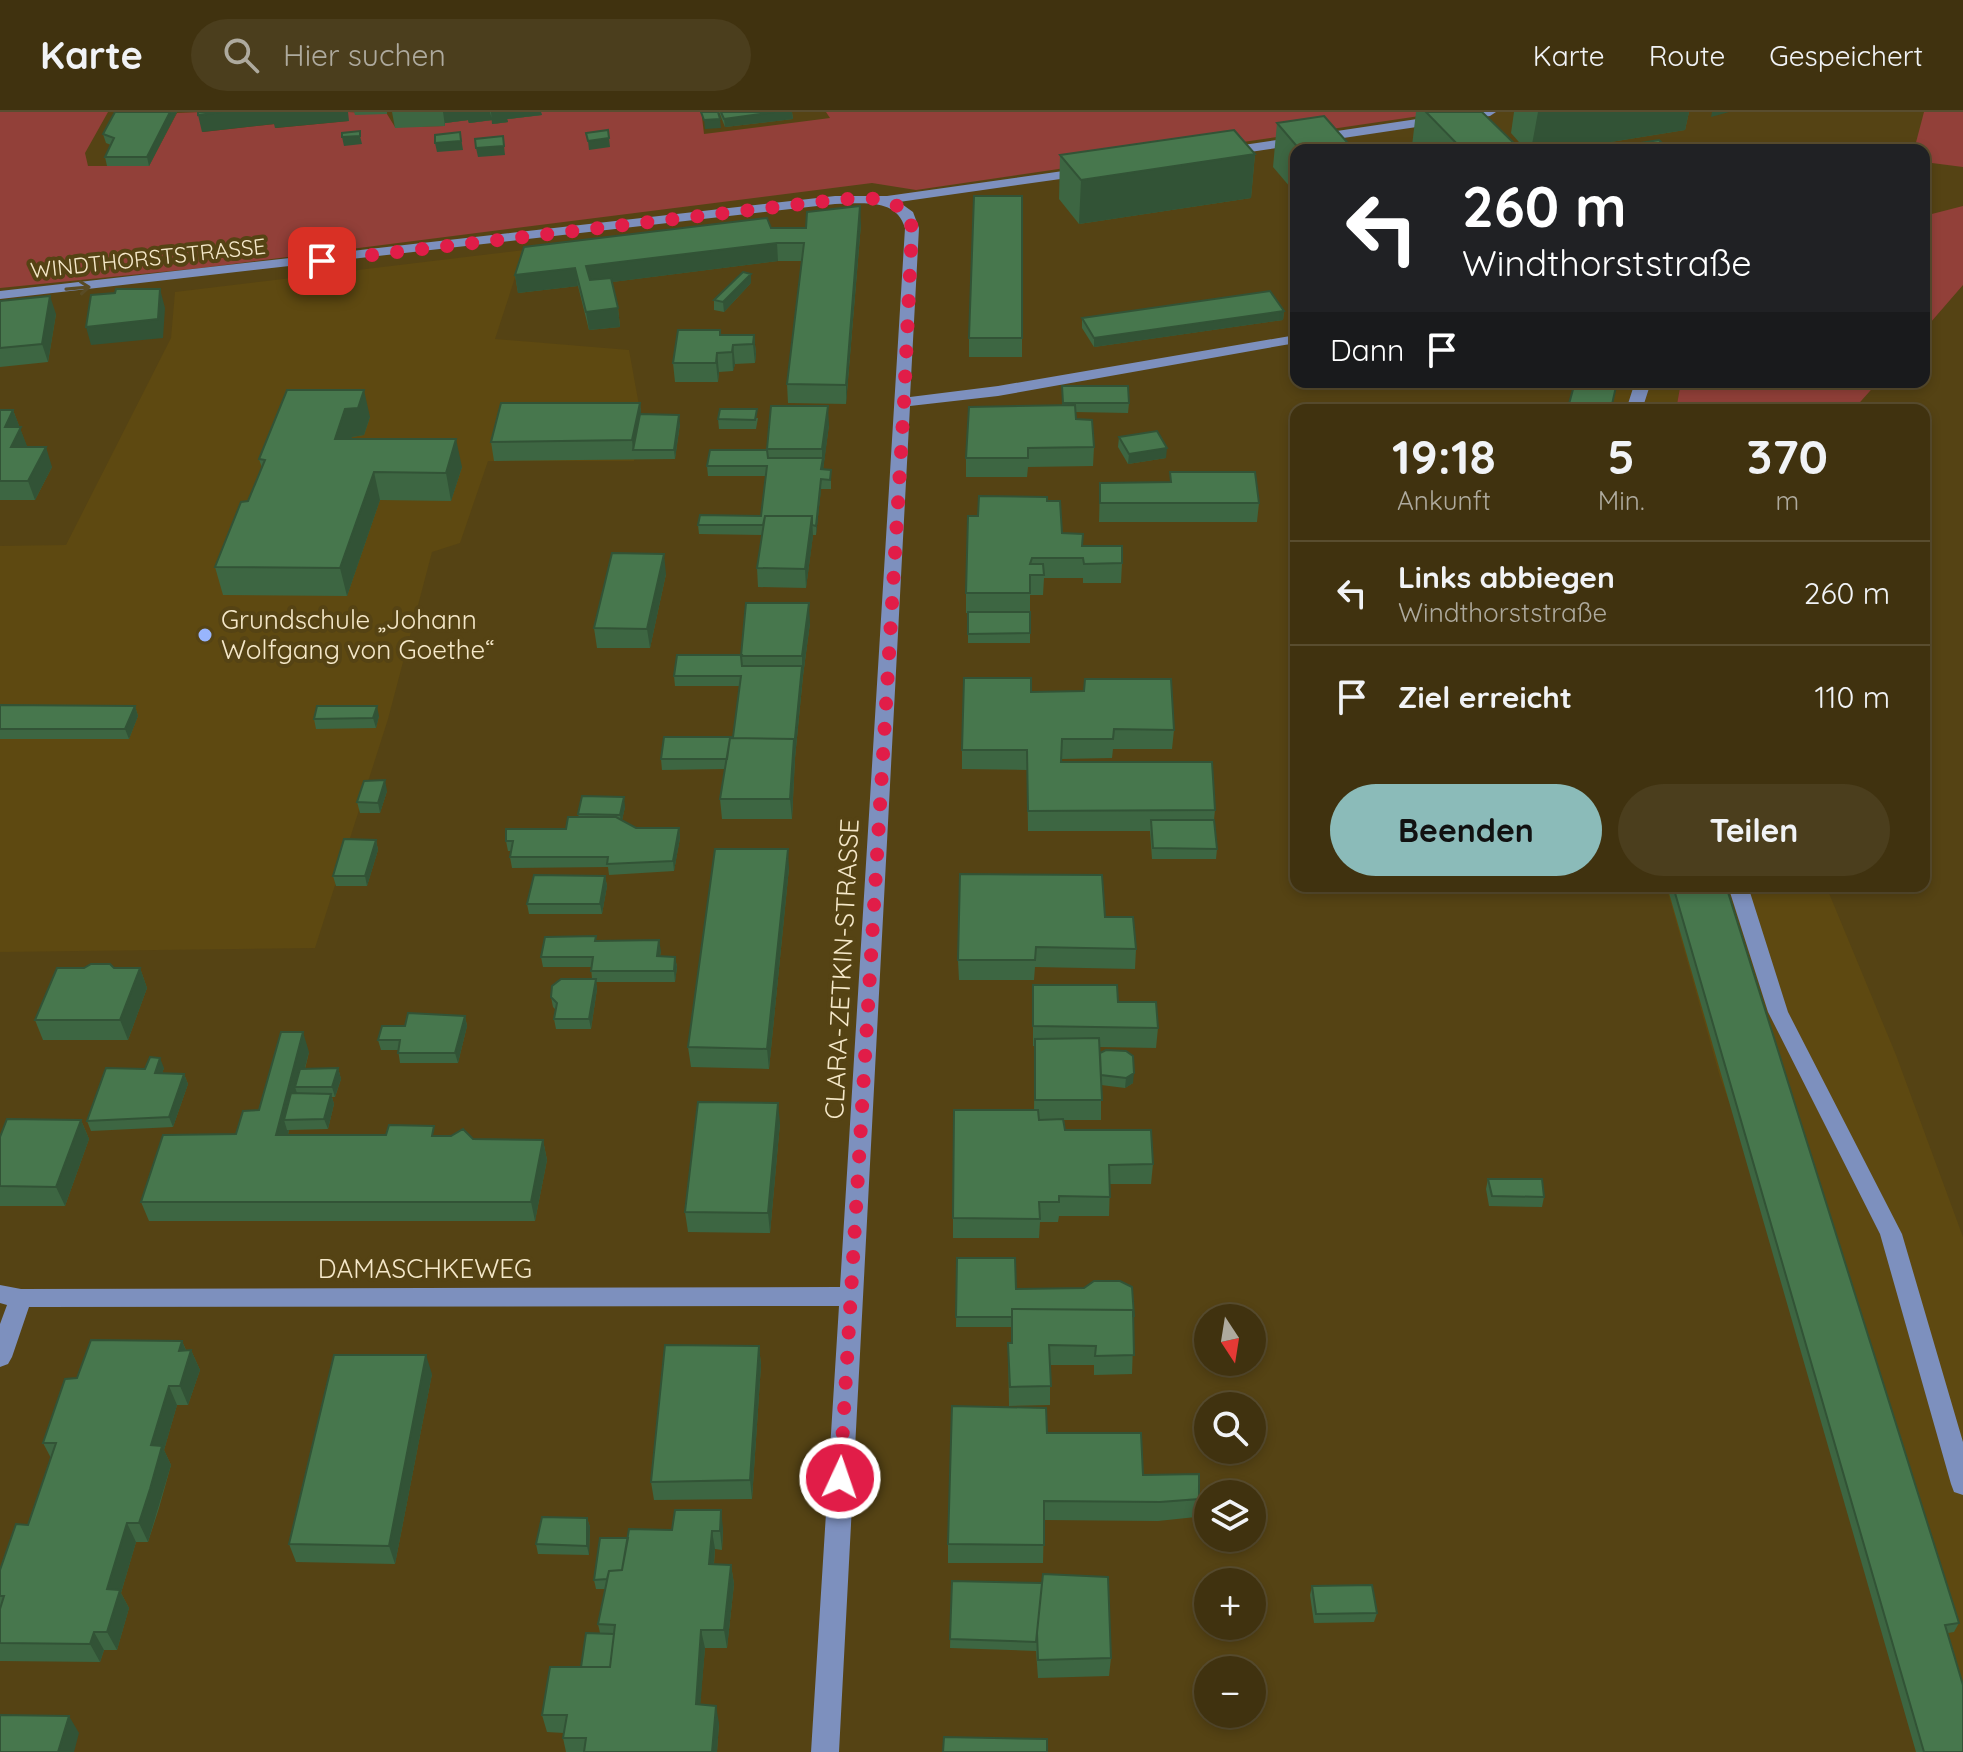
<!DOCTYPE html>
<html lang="de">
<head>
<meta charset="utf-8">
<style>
	body { margin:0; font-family:Quicksand,sans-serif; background:#4b3e1d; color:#f1f3f6; height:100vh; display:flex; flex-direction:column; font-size:30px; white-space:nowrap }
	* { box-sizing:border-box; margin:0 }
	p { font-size:26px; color:#aeaa9e }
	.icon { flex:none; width:44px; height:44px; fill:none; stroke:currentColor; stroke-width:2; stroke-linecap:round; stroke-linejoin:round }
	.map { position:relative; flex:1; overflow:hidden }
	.side { position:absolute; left:1290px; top:292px; width:640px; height:488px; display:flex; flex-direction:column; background:#40320f; border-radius:16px; box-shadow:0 4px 12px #0003,0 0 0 2px #594d2f }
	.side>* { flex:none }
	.top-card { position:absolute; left:1290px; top:32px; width:640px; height:244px; border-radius:16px; box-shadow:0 4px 12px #0003,0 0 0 2px #594d2f; background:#202124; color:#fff; overflow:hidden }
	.needle { width:52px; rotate:168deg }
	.buttons { position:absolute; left:1194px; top:1192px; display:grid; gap:16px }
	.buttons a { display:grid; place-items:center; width:72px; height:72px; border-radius:50%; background:#40320f; box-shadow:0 4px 12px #0003,0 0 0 2px #594d2f; font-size:40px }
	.pin { position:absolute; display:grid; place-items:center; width:68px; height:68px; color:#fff; margin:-34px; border-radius:16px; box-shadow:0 4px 12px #0006 }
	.me { position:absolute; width:88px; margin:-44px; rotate:3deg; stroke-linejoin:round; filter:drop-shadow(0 0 6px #0008) }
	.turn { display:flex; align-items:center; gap:28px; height:168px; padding:0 40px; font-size:36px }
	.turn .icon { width:104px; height:104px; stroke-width:2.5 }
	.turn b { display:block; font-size:56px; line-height:68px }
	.then { display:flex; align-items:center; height:76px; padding:0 40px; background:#0003; gap:16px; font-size:30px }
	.eta { display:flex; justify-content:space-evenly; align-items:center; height:136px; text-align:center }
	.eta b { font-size:48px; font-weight:700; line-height:56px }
	.cta { display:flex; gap:16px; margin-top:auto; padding:16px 40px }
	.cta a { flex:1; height:92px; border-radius:48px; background:#8bbbb9; color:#111; font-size:32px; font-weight:700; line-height:92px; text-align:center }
	.cta a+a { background:#4b3e1d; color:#f1f3f6 }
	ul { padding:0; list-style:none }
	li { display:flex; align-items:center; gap:24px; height:104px; padding:0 40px; border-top:2px solid #594d2f }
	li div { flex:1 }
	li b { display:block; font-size:30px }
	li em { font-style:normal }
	header { display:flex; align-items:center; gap:48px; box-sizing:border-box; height:112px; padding:0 40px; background:#40320f; border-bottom:2px solid #594d2f }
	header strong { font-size:38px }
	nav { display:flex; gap:44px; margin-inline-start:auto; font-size:28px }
	.search { width:560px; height:72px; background:#4b3e1d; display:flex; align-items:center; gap:20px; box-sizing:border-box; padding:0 28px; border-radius:44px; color:#aeaa9e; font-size:30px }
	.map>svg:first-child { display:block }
	.built { fill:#5e4911 }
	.green { fill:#924039 }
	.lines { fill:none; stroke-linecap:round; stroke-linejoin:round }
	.minor { fill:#7d90be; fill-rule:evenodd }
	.wall { fill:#3d6642 }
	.shaded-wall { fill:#325336 }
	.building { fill:#47774d; stroke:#325336; stroke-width:2 }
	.oneway { stroke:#594b25 }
	.route { stroke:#e11d48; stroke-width:14; stroke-dasharray:0 25.2 }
	.poi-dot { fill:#98b5fd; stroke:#554314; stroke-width:3 }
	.labels { text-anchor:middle; stroke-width:8; stroke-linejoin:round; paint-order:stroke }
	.far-street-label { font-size:22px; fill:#f5e8c9; stroke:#554314 }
	.poi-label { font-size:26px; fill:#f5e8c9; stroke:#554314; text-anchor:start }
	.street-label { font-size:26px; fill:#f5e8c9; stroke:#554314 }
</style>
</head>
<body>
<header>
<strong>Karte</strong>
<div class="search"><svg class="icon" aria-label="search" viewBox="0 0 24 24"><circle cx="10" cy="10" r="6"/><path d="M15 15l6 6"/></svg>Hier suchen</div>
<nav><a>Karte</a><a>Route</a><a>Gespeichert</a></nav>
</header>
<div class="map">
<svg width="1963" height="1640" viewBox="0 0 1963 1640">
	<rect width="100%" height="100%" fill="#554314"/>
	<path class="built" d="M524,138L495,227L629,238L642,310L634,349H488L460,431L432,440L388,607L315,836L0,840V434L66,433L171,226L175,180Z
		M1576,270H1681L1676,298H1568Z
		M1666,774H1826L1896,943L1963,1125V1640L1720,965Z"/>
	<path class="green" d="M0,0H108L85,41L88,54H149L177,1L202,0L203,20L275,12L276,16L348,9V0L387,2L395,15L445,14V11L468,8L469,11L492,8L493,12L508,10L507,7L541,3V0H715L702,5L704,22L830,6L826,0H1447L916,78L872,71L201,156L0,176Z
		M1924,0H1963V55L1924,50V38H1914Z
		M1963,94V173L1924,218V104Z
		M1681,270H1878L1853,298H1676Z"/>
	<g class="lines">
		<path class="minor" d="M1464,0H1496L1490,4L1223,44L1216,40L1223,36Z
			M1084,56L1091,60L1089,63L899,90L913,100L919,116L910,285L998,274L1296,223V231L998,284L910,294L839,1640H811L839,1194L29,1195L12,1245L8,1252L0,1255V1212L7,1193L0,1191V1173L21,1177L840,1175L905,116C896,85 861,92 835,92L0,187V179L835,84H887Z
			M1635,270H1651L1642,298H1626Z
			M1728,774H1748L1788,900L1902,1122L1963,1330V1383L1954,1380L1951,1372L1880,1122L1768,900Z"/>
	</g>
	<path class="wall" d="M115,0H177L149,54H107L105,45L111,33L106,31L103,22Z
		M354,0H387V2L355,3Z
		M392,0H541L542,3L507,7L508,10L492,12V8L469,11L468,8L445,11V14L395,16Z
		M719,0H792L793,7L725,15Z
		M1416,0H1482L1521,38H1415L1412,34Z
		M1514,0H1689L1685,18L1561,38H1526L1511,21Z
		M1277,11L1354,38H1296V82L1273,55Z
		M1641,31L1669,38H1640Z
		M1255,42L1251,86L1079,112L1059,87L1060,43Z
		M1022,84V245H969V226Z
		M861,112L846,292L788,291L787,272L802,149H778L612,170L618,196L620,215L589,218L578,174L518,181L515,163L771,116H806Z
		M751,171L724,200L714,198V188Z
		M0,189L56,202L48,250L0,255Z
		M1284,199L1283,208L1094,235L1082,216V206Z
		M720,218L721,223H754L756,242L755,251L735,252L733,259L719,260L718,270H675L673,251Z
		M1617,270L1611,298H1568L1569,292Z
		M1062,274L1129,291L1128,301L1075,300L1076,307L1094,335L1093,354L1028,355L1027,365H966V346L1062,294Z
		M640,291L641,302L680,312L675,347L494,349L491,330Z
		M0,298H13L27,335L52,355L35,388H0Z
		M370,305L364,323L352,325L351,327L462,355L451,389L380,388L347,484L223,483L215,455L248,389L262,356L259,347Z
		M758,306L756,317H719L718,307Z
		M829,313L823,357L831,358V377H821L816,423H813L806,476L758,475L757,456L762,423L699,422L698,413L761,404L766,364H708L707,354L767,338Z
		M1119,325L1166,346L1128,352L1118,335Z
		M1170,360L1259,391L1257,410H1099L1100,371L1170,370Z
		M1047,389L1062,421L1082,434L1122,451L1121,471H1083V466H1044L1043,483H1030V531H968V501H966V481L978,404Z
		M666,462L650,536H597L594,516Z
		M810,511L803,564L795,646L792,707H722L720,687L725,657L662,658L661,647L733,625L740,574H675L674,564L741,543Z
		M1031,580L1174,618L1172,637H1113L1112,646L1061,647V650L1215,698L1214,708L1217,737L1216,747H1152L1150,719H1028L1027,658L962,657V638Z
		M0,593L135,594L138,604L129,627H0Z
		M379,604L376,616L316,617L314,607Z
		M387,679L380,701H360L357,690Z
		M625,695L622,708L636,716H679L680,726L674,759L609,763L608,755L512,756L510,745L511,739H508L506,729L566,717L579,705L578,702Z
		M376,728L378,738L367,774H336L333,764Z
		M789,756L769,957L691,955L688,935Z
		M605,764L607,774L602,802H529L527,792Z
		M1667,774H1726L1959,1511L1954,1520L1948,1521L1963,1640H1916Z
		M1105,805L1136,837L1135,857L1035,855L1034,868H959L958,848Z
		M597,829L661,839L660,844L675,845L677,855L675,870H596L597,877L591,917H556L554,907L556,898L553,895L551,885L592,867L591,855H543L541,845Z
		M114,856H140L147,876L128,928H43L35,908Z
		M1033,873L1118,890L1158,916L1156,936L1100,935V941L1133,971L1125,976L1101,973V1008H1064L1065,1018L1153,1052L1151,1072H1110L1109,1104H1059L1058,1110H1040L1039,1126H953V1106L1034,998L1035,934H1033Z
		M465,904L467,914L458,951H400L398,938H381L378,928L405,914Z
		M309,940L305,957L338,956L341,967L335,985H332L334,992L328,1017L289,1018L288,1023L437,1024L473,1027L543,1028L547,1048L535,1109H149L141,1090L236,1022L259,998Z
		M164,956L162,961L184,962L188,972L173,1015L91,1019L87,1009L145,957Z
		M81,1008L89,1027L65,1094H0V1025Z
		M780,1011L770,1121L688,1120L685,1100Z
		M1488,1067L1544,1085L1542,1095L1489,1094L1486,1077Z
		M957,1146L1016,1177L1134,1204L1132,1262L1094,1263V1253H1050V1293L1009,1294L1008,1231H1012V1215H956Z
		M182,1229L186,1238H191L200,1258L188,1293H177L164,1338L171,1353L159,1396L148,1430H136L121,1481L129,1496L117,1538H104L100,1550L0,1549V1458L28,1413L51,1346L43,1331L77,1266Z
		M759,1234L761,1253L752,1387L654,1388L651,1370Z
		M432,1262L395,1452L296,1450L289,1432Z
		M1047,1321L1199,1387L1196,1405L1158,1409L1044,1408L1043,1451H948V1432Z
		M587,1406L590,1415L589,1443L538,1442L536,1432Z
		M723,1416L722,1438L715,1437L714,1452L731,1453L734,1472L727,1536H705L700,1592L719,1611L717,1640H566L563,1626L564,1621L547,1620L542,1603L581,1555L600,1521L598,1512L605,1477H596L594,1468L628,1426L672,1418Z
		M952,1469L1111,1546L1109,1564L1038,1566L1036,1539L950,1536Z
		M1312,1474L1377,1501L1374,1510L1314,1511L1310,1483Z"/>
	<path class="shaded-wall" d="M170,0H177L149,54L147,45Z
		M221,0H348L349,9L275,16L274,12L202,20L198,3Z
		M443,0H490L492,8L469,11L468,8L445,11V14Z
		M491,0H541L542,3L507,7L508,10L492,12Z
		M774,0H792L793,7L725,15L724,7Z
		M1538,0H1689L1685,18L1561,38H1531Z
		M1712,0H1729L1711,5Z
		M720,7L721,16L705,17L704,8Z
		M460,20L463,38L437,40L435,31Z
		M360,24L362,32L344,34L342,25Z
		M609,26L610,35L589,38L588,29Z
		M504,34L505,43L478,45L476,36Z
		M1255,42L1251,86L1079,112L1081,68Z
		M860,94L861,112L846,292V273Z
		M777,131L778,149L589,173L586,154Z
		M575,156L578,174L518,181L515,163Z
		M751,162V171L724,200L723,190Z
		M160,177L165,196L163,226L91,233L86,215Z
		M50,184L56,202L48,250L42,232Z
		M618,196L620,215L589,218L586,200Z
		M1284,199L1283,208L1094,235V226Z
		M754,223L756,242L755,251L753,232Z
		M733,233L735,252L733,259L732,240Z
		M717,241L719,260L718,270L716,251Z
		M364,278L370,305L364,323L352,325L341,354L335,327L345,297Z
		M640,291L642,310L633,338L632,328Z
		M828,294L829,313L822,367V337Z
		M13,298L27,334L17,354L5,315Z
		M679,303L680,312L675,347L674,338Z
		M456,327L462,355L451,389L446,361Z
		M46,335L52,355L35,388L28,369Z
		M1167,336L1166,346L1128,352L1129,342Z
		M374,360L380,388L347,484L340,456Z
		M821,367V377L816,423V414Z
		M812,404L813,424L806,476L805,457Z
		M664,442L666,462L650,536L647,517Z
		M809,491L810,511L803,564L795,646L792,707L790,687L794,627L802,554V544Z
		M135,594L138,604L129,627L125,617Z
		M377,594L379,604L376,616L373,606Z
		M385,668L387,679L380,701L378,691Z
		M624,685L625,695L621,713L620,703Z
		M679,716L680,726L674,759L673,749Z
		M376,728L378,738L367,774L365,764Z
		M788,737L789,756L769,957L767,937Z
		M605,764L607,774L602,802L600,792Z
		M659,828L661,839L658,854L657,844Z
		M675,845L677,855L675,870L674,859Z
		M140,856L147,876L128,928L120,908Z
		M596,867L597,877L591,917L589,907Z
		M465,904L467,914L458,951L455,941Z
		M303,920L309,940L300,975H295L298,984L284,1008L287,1018H289L283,1043L276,1023Z
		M160,946L164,956L159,971L155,961Z
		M338,956L341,967L335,985L332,975Z
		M1134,961L1133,971L1125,976L1126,966Z
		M184,962L188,972L173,1015L169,1005Z
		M331,982L334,992L328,1017L324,1007Z
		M778,991L780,1011L770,1121L768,1101Z
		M81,1008L89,1027L65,1094L56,1075Z
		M543,1028L547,1048L535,1109L531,1090Z
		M182,1229L189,1246L191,1238L200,1258L188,1293L180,1274L179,1239Z
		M759,1234L761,1253L752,1387L750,1368Z
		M426,1243L432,1262L395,1452L389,1434Z
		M169,1274L177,1293L164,1338L171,1353L148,1430L139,1411L151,1333Z
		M721,1398L723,1416L722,1438L720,1419Z
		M587,1406L590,1415L589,1443L587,1434Z
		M127,1411L136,1430L121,1481L129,1496L117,1538L107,1520V1477Z
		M712,1419L715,1437L712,1471L709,1452Z
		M731,1453L734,1472L727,1536L724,1518Z
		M701,1518L705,1536L699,1610L696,1592Z
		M94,1520L104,1538L100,1550L90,1532Z
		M716,1594L719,1611L717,1640H712Z
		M69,1604L79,1621L74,1640H58Z"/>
	<path class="building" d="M115,0H170L147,45H105L114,26L103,22Z
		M198,0H221L198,3Z
		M701,0H718L720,7L704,8Z
		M721,0H774L724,7Z
		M1426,0H1482L1521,38H1463Z
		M1324,4L1354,38H1300L1277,11Z
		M608,18L609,26L588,29L586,21Z
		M1234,18L1255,42L1081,68L1060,43Z
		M360,19V24L342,25V21Z
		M460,20L461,29L435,31V23Z
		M503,24L504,34L476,36L475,27Z
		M1659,28L1669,38H1649L1641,31Z
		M974,84H1022V226H969Z
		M860,94L846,273L787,272L804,131H777L586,154L590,168L611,166L618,196L586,200L575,156L515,163L524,135L767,106L771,116H806L807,100Z
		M743,160L751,162L723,190L714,188Z
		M116,177H160L158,207L86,215L91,183L115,181Z
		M1270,179L1284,199L1094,226L1082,206Z
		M50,184L42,232L0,236V189Z
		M678,218H720V223H754L753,232L733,233L732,240L717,241L716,251H673Z
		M1575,270H1617L1611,297L1569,292Z
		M1062,274H1128L1129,291H1063Z
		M287,278H364L358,296L345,297L335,327H456L446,361L374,360L340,456L215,455L241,390L248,389L265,348L259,347Z
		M501,291H640L632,328L491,330Z
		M1075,293L1076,307L1092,308L1094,335L1028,336V346H966L969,295Z
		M771,294H828L822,337H767Z
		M1571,296L1594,298H1571Z
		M720,297H757L755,308L718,307Z
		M0,298H13L5,315H21L11,335H46L28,369H0Z
		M640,302L679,303L674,338H633Z
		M1157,319L1167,336L1129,342L1119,325Z
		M710,338H767L768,346H823L821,357L831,358L830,368L821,367L816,414L812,413V404H765L763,413H698L700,403L761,404L767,354H707Z
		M1170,360H1255L1259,391H1100V371L1171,370Z
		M979,384L1047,385V389H1060L1062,421L1083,422L1082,434H1122V451L1084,452L1083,446H1032L1030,452H1043L1044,463H1030V481H966L968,404H978Z
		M765,404H812L805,457L757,456Z
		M612,441L664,442L647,517L594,516Z
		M746,491H809L802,544H741Z
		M968,500H1030V521L968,522Z
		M677,543H743L741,544L742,554H802L794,636V627L730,626L727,647H661L664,625H733L741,564H674Z
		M964,566H1031V580L1084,579L1085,567H1171L1174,618L1114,617L1113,627H1062L1061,650H1212L1215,698L1028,699L1027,638H962Z
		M0,593L135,594L125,617H0Z
		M317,594H377L373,606L314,607Z
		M730,626L794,627L790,687H720Z
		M385,668L378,691L357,690L364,669Z
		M582,684L624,685L620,703L578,702Z
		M568,705H616L636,716H679L673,749L607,752L608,745H510L513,729H506V717H566Z
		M1151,708H1214L1217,737L1153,736Z
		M344,727L376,728L365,764H333Z
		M715,737H788L767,937L688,935Z
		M960,762L1102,763L1105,805H1133L1136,837L1036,835L1035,848H958Z
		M534,763L605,764L600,792H527Z
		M1673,774H1726L1959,1511L1945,1513L1963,1573V1640H1924Z
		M596,824L595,829L659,828L657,844L675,845L674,859H591L593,845H541L545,825Z
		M91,852H110L114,856H140L120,908H35L57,856H84Z
		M561,867H596L589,907H554L557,891L551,885L552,874Z
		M1033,873H1117L1118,890H1156L1158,916L1033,914Z
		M408,901L465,904L455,941H398L400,928H378L382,914H405Z
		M281,920H303L276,1023H386L389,1013L434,1014L432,1024H451L463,1017L473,1027L543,1028L531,1090H141L163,1023L236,1022L243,999L259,998Z
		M1099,926L1102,988H1035V927Z
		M1106,938L1126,939L1133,944L1134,961L1126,966L1101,963L1100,941Z
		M150,945L160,946L155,961L184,962L169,1005L87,1009L106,956L145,957Z
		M338,956L332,975H295L300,957Z
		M291,981L331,982L324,1007L284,1008Z
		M698,990L778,991L768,1101L685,1100Z
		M954,998H1038L1039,1008L1063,1007L1065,1018H1151L1153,1052L1109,1053L1110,1085L1059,1084V1090H1039L1040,1107L953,1106Z
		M7,1007L81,1008L56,1075L0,1074V1025Z
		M1488,1067H1542L1544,1085L1492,1084Z
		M957,1146H1015L1016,1177L1084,1176L1094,1169H1120L1132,1175L1134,1204H1133V1198L1012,1197V1205H956Z
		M1012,1197L1133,1198L1134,1243L1095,1244L1096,1234L1049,1233L1051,1274L1010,1275L1008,1231H1012Z
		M91,1228L182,1229L179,1239L191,1238L180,1274H169L151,1333L162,1334L150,1377L139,1411H127L107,1477L120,1478L107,1520H94L90,1532L0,1531V1497L4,1484H0V1458L16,1412L28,1413L56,1331H43L65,1267L77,1266Z
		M665,1233L759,1234L750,1368L651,1370Z
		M334,1243H426L389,1434L289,1432Z
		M952,1294L1046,1296L1047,1321H1141L1143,1363L1199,1362V1387L1160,1390L1044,1389V1433L948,1432Z
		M675,1398H721L720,1419H712L709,1452L731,1453L724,1518H701L696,1592L716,1594L712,1640H584L586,1626H563L567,1603H542L550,1555H610L615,1513L598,1512L609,1459L622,1458L629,1417L672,1418Z
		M542,1405L587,1406V1434L536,1432Z
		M600,1426H628L622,1458L609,1459L607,1467L594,1468Z
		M1043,1462L1108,1465L1111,1546L1038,1548L1037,1521Z
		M952,1469L1042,1471L1036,1530L950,1527Z
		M1372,1473L1377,1501L1316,1502L1312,1474Z
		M586,1521L614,1522L610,1555H581Z
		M0,1603L69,1604L58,1640H0Z
		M944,1625L1047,1627V1640H943Z"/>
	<defs><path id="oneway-shaft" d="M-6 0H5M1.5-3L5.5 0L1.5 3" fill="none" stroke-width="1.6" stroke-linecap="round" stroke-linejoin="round" transform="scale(2)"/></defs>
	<use class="oneway" href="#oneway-shaft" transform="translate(78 176) rotate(-5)"/>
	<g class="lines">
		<path class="route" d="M322,149L835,88C866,86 902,80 912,116L904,290L840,1366"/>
	</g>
	<circle class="poi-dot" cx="205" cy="523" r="8"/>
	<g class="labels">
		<g class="far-street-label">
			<text transform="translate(148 146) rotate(-6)" y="8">WINDTHORSTSTRASSE</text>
		</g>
		<g class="poi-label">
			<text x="221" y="517">Grundschule „Johann<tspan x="221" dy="30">Wolfgang von Goethe“</tspan></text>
		</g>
		<g class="street-label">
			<text transform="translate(842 857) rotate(-87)" y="9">CLARA-ZETKIN-STRASSE</text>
			<text x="425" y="1166">DAMASCHKEWEG</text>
		</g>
	</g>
</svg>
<div class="buttons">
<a><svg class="needle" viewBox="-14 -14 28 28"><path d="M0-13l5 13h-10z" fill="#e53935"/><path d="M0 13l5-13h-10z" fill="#aeaa9e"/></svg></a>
<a><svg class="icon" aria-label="search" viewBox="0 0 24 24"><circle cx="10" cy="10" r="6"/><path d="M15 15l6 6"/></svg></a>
<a><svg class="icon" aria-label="layers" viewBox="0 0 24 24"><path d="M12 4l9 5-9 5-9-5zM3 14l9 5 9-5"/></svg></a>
<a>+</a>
<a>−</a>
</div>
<div class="pin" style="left:322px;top:149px;background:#d93025"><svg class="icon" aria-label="arrive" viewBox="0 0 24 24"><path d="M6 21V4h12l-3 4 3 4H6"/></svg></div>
<svg class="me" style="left:840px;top:1366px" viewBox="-20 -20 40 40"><circle r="17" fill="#e11d48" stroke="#fff" stroke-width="3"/><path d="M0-11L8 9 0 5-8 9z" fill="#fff"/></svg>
<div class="top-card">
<div class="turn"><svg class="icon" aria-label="left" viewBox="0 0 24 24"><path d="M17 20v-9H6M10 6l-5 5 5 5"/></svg><div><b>260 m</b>Windthorststraße</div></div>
<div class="then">Dann<svg class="icon" aria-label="arrive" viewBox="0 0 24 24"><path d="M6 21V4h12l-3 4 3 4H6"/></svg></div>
</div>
<section class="side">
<div class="eta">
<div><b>19:18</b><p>Ankunft</p></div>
<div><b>5</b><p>Min.</p></div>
<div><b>370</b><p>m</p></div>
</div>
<ul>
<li><svg class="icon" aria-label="left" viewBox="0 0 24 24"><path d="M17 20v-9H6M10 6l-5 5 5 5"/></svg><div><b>Links abbiegen</b><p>Windthorststraße</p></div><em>260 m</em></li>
<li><svg class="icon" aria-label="arrive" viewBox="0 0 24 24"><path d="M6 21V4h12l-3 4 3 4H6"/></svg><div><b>Ziel erreicht</b></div><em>110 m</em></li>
</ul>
<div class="cta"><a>Beenden</a><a>Teilen</a></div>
</section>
</div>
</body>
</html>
